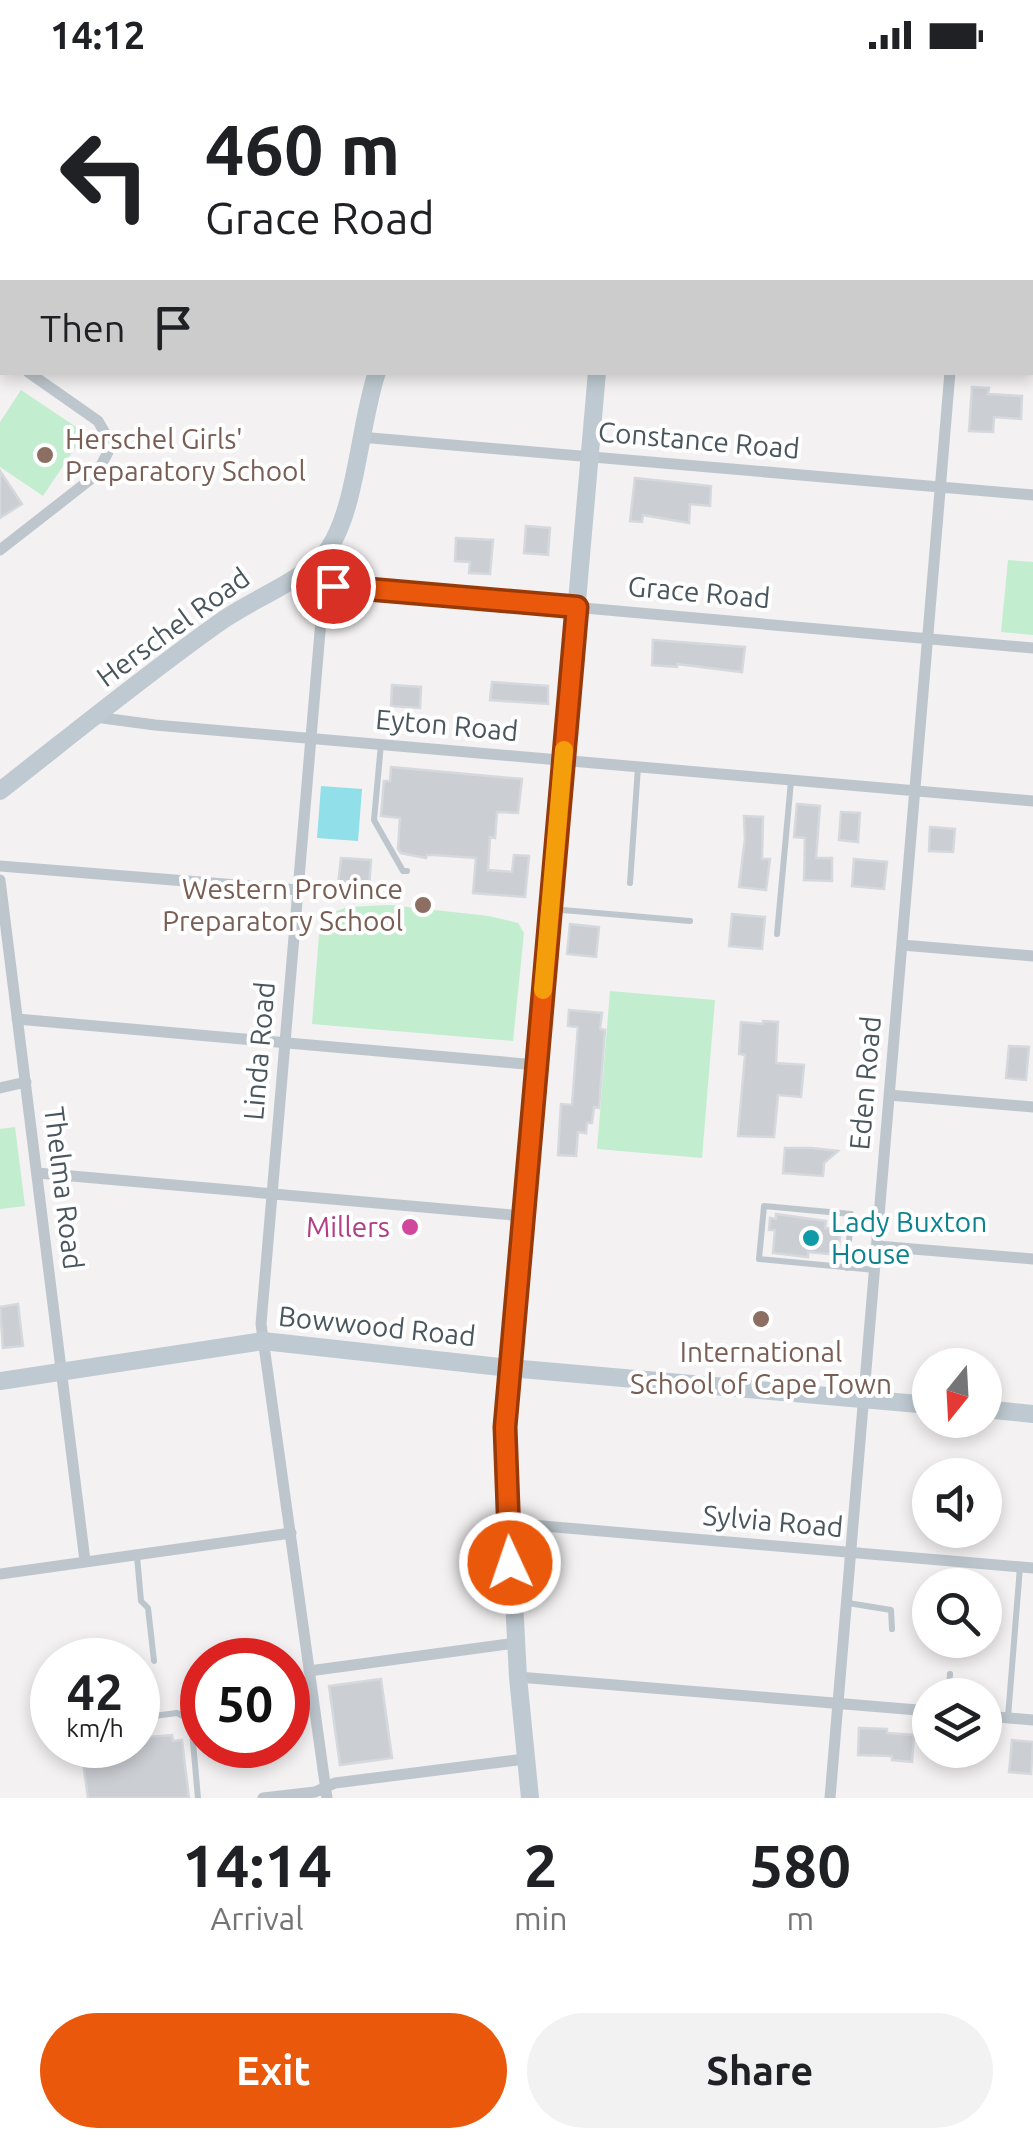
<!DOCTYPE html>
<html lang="en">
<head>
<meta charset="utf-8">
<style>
	body { margin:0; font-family:Ubuntu,sans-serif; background:#f2f2f2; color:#202124; height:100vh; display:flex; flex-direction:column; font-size:38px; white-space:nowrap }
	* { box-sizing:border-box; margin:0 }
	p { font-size:32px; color:#757577 }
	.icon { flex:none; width:55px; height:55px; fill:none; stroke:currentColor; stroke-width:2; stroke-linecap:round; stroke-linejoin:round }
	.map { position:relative; height:1728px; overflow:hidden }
	.sheet { display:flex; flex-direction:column; background:#fff; flex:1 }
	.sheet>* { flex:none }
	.hud { position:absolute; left:0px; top:0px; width:1035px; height:305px; box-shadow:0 5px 15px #0003; background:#fff; color:#202124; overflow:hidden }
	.needle { width:65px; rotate:198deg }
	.buttons { position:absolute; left:912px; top:1278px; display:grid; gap:20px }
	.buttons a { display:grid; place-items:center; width:90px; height:90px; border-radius:50%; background:#fff; box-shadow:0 5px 15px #0003; font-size:50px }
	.speed { position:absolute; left:30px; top:1568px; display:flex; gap:20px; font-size:50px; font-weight:700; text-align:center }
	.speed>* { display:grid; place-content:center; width:130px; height:130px; border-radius:50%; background:#fff; box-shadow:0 5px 15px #0003; line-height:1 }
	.speed small { font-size:25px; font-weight:400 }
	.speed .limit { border:15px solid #d22; background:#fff; color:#111 }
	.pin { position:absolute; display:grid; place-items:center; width:85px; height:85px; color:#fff; margin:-42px; border:5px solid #fff; border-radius:50%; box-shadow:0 2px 10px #0007 }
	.me { position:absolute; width:110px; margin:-55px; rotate:357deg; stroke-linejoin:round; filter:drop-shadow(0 0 8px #0008) }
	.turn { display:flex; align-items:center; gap:35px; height:210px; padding:0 40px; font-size:45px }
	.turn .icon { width:130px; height:130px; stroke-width:2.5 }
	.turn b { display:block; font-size:70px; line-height:85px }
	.then { display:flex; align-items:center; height:95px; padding:0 40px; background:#0003; gap:20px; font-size:38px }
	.eta { display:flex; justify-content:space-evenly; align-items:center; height:170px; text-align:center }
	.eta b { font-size:60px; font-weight:700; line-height:70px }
	.button { display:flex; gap:20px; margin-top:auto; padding:20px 40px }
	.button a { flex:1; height:115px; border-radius:60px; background:#ea580c; color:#fff; font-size:40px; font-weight:700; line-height:115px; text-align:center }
	.button a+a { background:#f2f2f2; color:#202124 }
	.status { display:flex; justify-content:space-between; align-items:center; height:70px; padding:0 50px; background:#fff; direction:ltr }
	.status svg { height:28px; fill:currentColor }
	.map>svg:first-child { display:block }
	.green { fill:#c2eecf }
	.water { fill:#91dfe9 }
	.building { fill:#cbced3; stroke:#d5d8dc; stroke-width:2.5 }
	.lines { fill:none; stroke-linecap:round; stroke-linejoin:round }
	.lane { stroke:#bdc6cd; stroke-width:6 }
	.street { stroke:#bdc6cd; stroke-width:11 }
	.secondary { stroke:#bec9d1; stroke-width:18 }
	.route-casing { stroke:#983908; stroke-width:25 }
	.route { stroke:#ea580c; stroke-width:18 }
	.slow { stroke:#f59e0b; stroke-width:18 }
	.education-dot { fill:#8d6e63; stroke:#fff; stroke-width:4 }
	.hotel-dot { fill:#d1479c; stroke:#fff; stroke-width:4 }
	.culture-dot { fill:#0f9aa8; stroke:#fff; stroke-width:4 }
	.labels { text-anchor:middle; stroke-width:8; stroke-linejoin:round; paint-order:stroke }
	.education-label { font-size:28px; fill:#785e54; stroke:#fff; text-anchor:start }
	.street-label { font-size:28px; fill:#49565e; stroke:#fff }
	.culture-label { font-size:28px; fill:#0d838f; stroke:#fff; text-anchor:start }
	.hotel-label { font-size:28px; fill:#b23c85; stroke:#fff; text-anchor:end }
</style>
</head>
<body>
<div class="status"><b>14:12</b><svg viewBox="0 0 49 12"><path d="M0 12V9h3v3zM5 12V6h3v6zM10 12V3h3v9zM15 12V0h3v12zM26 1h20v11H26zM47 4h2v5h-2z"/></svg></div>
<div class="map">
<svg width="1033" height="1728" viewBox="0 0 1033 1728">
	<rect width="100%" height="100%" fill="#f3f1f1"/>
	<path class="green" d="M21,320L85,363L43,426L0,397V352Z
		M1008,490L1033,492V565L1001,562Z
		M389,835L489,846L518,853L524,863L513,971L312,954L319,865L328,844L348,837Z
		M610,921L715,930L702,1088L597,1079Z
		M15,1057L25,1136L0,1139V1059Z"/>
	<path class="water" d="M321,716L362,719L358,771L317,768Z"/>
	<path class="building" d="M972,317L989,318L988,324L1022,326L1021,349L994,347L993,362L969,361Z
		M0,401L22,434L0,448Z
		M635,408L711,416L710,436L690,434L689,453L643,445L642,452L630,451Z
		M526,456L550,458L548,485L524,483Z
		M456,468L493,470L490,504L469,503L470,492L455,491Z
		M653,570L745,577L742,602L677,594V597L652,595Z
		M492,612L548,616V634L490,630Z
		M392,615L421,617L420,638L391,636Z
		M391,697L522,709L518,743L497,742L495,768L490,767L488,800L512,802L514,785L529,786L525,827L473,823L476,788L434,785H427L426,788L401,783L398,779L400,748L381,746L384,711H390Z
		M797,734L820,736L816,788H832V811L804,810L805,768L794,767Z
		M841,742L860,743L858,772L839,770Z
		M744,746L763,747L762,789H770L766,820L739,817L745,769Z
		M930,757L955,759L953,782L929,781Z
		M341,788L371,790L369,818L338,815Z
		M854,789L887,792L884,819L852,816Z
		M732,844L765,847L762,879L729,876Z
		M570,854L599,857L596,887L567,884Z
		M569,940L602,943L600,959L605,960L599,1038L594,1037L592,1053H587L586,1063L578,1062L576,1086L558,1085L561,1034L572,1035L578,957L568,956Z
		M763,951L778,952L776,993L804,995L801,1027L778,1025L774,1067L738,1066L745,985L739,984L741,952L763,954Z
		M1009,976L1029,977L1026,1010L1006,1008Z
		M785,1078H811L838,1081L824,1093L823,1106L783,1103Z
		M776,1144L826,1151L825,1158L841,1159L838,1185L808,1182V1187L773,1183L775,1160H769L770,1148L776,1149Z
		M18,1234L23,1276L3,1278L0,1237Z
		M381,1609L392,1688L340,1695L329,1616Z
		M859,1658L887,1659V1663L914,1665L912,1692L892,1690V1686L858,1685Z
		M172,1665L173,1671L182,1670L189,1728H88L83,1692L116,1688L115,1677L138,1675V1668Z
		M1012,1670L1033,1672L1031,1704L1009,1702Z"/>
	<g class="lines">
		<path class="lane" d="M381,674L374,750L403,801H407
			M630,813L638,697
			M551,839L690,851
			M777,864L791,711
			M847,1198L851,1144L764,1136L759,1189L875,1200
			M137,1486L141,1531L148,1538L154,1591
			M848,1533L891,1540L892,1559
			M288,1625L311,1622
			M948,1625L950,1604
			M1008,1647L1020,1497
			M138,1648L177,1643L191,1650L198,1728"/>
		<path class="street" d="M976,0L978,2
			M344,2V0
			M558,2L559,0
			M0,56L2,57
			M1032,117L1033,118
			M0,284L2,285
			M360,367L1033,425
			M0,480L96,405L108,382L106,365L98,351L28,302
			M306,500L324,515L1033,578
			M324,515L261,1254L327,1728
			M95,647L155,655L1033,731
			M0,796L298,820
			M0,810L85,1491
			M902,875L1033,886
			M17,949L537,995
			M0,1018L26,1012
			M889,1025L1033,1037
			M38,1103L523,1146
			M877,1176L1033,1189
			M508,1453L1033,1498
			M0,1504L291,1463
			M309,1601L516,1573
			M518,1607L930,1641
			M985,1646L1033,1650
			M263,1728L315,1722L335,1713L525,1689
			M830,1728L950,302"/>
		<path class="secondary" d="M622,2V0
			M0,721C73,664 146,604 223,550C254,528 308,509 329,478C356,439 360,352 377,302
			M0,1311L263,1271L510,1298L930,1335
			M985,1339L1033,1344
			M530,1728L518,1607L505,1357L597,302"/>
	</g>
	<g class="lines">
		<g class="route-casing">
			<path id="route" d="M333,516L577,537L505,1357L510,1493"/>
		</g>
		<use href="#route" class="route"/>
		<path class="slow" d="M543,920L564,680"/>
	</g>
	<g class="education-dot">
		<circle cx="45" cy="385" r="10"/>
		<circle cx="423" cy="835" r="10"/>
		<circle cx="761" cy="1249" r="10"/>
	</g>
	<circle class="hotel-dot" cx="410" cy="1157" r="10"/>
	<circle class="culture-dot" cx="811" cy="1168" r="10"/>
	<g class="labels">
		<g class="education-label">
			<text x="65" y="379">Herschel Girls'<tspan x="65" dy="32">Preparatory School</tspan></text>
			<text x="403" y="829" text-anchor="end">Western Province<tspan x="403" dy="32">Preparatory School</tspan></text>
			<text x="761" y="1292" text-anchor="middle">International<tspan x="761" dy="32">School of Cape Town</tspan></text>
		</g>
		<g class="street-label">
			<text transform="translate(699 370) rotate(5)" y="10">Constance Road</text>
			<text transform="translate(699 522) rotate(5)" y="10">Grace Road</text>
			<text transform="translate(173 557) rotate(-36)" y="10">Herschel Road</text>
			<text transform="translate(447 655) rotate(5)" y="10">Eyton Road</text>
			<text transform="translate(259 981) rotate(-85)" y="10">Linda Road</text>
			<text transform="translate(865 1013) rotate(-85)" y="10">Eden Road</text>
			<text transform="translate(64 1118) rotate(83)" y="10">Thelma Road</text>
			<text transform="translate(377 1256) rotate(6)" y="10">Bowwood Road</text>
			<text transform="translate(773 1451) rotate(5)" y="10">Sylvia Road</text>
		</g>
		<g class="culture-label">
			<text x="831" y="1162">Lady Buxton<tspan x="831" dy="32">House</tspan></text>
		</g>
		<g class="hotel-label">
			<text x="390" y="1167">Millers</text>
		</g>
	</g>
</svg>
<div class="buttons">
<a><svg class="needle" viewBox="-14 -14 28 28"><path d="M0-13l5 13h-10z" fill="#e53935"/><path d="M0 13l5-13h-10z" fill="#757577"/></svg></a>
<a><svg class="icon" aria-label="sound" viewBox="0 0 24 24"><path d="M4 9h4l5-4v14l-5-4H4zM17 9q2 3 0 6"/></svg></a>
<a><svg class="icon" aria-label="search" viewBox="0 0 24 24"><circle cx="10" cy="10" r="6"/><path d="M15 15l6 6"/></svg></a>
<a><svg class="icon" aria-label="layers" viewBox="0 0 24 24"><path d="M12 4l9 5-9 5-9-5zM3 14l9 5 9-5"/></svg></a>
</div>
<div class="speed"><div>42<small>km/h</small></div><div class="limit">50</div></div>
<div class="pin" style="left:333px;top:516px;background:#d93025"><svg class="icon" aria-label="arrive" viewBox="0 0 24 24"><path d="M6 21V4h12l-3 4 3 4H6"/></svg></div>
<svg class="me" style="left:510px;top:1493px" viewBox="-20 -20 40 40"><circle r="17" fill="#ea580c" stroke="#fff" stroke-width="3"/><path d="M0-11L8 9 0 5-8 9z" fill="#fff"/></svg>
<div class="hud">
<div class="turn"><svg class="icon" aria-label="left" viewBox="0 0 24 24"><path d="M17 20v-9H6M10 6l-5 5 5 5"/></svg><div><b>460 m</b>Grace Road</div></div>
<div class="then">Then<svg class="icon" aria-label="arrive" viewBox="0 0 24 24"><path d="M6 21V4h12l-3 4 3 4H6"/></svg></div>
</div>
</div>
<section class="sheet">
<div class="eta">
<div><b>14:14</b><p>Arrival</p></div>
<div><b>2</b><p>min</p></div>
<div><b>580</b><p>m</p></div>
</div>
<div class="button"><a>Exit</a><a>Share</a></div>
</section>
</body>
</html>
